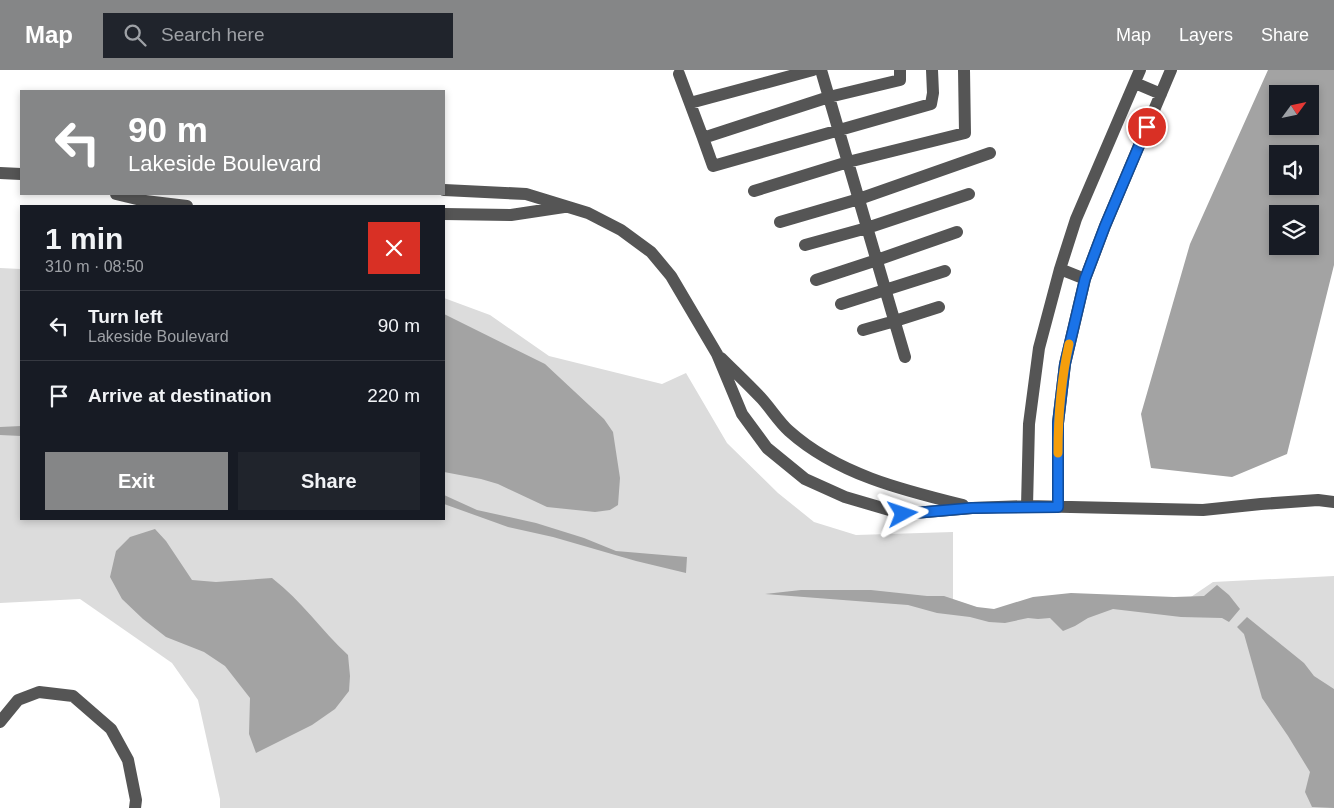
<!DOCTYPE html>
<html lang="en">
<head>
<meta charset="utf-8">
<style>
	body { margin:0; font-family:Helvetica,sans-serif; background:#20242c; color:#f1f3f6; height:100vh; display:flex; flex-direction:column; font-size:19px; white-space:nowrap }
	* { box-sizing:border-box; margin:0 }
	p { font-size:16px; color:#9ea1a6 }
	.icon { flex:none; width:28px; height:28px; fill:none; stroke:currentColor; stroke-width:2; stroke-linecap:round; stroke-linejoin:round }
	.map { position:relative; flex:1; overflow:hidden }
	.side { position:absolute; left:20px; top:135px; width:425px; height:315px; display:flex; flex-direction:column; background:#171b24; border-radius:0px; box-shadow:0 2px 8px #0003 }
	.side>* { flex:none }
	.guide { position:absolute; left:20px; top:20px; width:425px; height:105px; border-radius:0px; box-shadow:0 2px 8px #0003; background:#858687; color:#fff; overflow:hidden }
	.needle { width:32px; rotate:57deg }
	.buttons { position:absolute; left:1269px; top:15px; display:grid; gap:10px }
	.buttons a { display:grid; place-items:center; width:50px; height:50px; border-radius:0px; background:#171b24; box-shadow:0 2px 8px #0003; font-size:25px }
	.pin { position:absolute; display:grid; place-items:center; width:42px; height:42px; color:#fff; margin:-21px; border:2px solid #fff; border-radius:50%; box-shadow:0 1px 5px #0007 }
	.me { position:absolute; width:55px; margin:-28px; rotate:85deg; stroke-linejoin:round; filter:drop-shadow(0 0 4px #0008) }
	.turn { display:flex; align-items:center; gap:18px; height:105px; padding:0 25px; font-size:22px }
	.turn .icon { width:65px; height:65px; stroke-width:2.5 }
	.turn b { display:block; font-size:35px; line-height:42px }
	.round { display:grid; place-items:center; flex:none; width:52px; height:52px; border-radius:0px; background:#20242c }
	.headline { display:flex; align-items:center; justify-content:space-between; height:85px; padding:0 25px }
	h1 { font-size:30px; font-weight:700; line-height:38px }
	.cta { display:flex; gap:10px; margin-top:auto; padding:10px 25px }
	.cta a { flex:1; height:58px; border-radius:0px; background:#858687; color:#fff; font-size:20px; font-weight:700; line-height:58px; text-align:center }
	.cta a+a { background:#20242c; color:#f1f3f6 }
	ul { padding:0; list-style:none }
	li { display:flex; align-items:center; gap:15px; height:70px; padding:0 25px; border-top:1px solid #363941 }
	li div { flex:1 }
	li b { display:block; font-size:19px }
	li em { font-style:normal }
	header { display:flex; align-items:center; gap:30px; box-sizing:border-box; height:70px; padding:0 25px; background:#858687; color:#fff }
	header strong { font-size:24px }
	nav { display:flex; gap:28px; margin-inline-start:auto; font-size:18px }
	.search { width:350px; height:45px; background:#20242c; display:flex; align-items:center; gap:12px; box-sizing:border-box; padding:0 18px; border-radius:0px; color:#9ea1a6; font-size:19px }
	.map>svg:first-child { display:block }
	.green { fill:#dcdcdc }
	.water { fill:#a3a3a3; fill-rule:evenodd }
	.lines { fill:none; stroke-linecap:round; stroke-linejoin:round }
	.minor { stroke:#555; stroke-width:12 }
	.route-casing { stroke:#114b97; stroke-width:12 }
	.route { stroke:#1a73e8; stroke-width:9 }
	.slow { stroke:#f59e0b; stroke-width:9 }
</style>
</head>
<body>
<header>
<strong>Map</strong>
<div class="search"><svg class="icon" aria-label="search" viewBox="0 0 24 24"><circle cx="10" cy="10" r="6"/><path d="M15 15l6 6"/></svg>Search here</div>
<nav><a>Map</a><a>Layers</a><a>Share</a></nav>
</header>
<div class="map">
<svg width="1334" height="738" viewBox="0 0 1334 738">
	<rect width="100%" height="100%" fill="#fff"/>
	<path class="green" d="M0,198L21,199V449H444V228L490,245L549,286L662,314L686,303L727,373L778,423L814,452L856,465L953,462V538L1000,546L1185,531L1213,512L1334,506V738H220V729L198,630L172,593L80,529L0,533Z"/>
	<path class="water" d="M1268,0H1334V195L1287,384L1232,407L1151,398L1141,344L1190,174ZM1278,24H1310V56H1278ZM1278,84H1310V116H1278ZM1278,144H1310V176H1278Z
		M444,244L545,294L604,349L613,362L620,408L618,435L610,440L595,442L547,437L498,414L481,409L444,402Z
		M21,356V366L0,365V357Z
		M444,425L477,440L536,453L584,468L616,481L687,487L686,503L636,491L553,467L508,457L444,434Z
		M155,459L166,471L192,510L216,512L272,508C302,531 321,560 348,585L350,606L349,621L335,639L312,655L256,683L249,664L250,628L225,596L204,582L166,567L143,549L122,529L110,507L116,481L130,467Z
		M1217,515L1229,525L1240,539L1229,552L1222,548L1181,547L1113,539L1088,548L1075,556L1063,561L1050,548L1038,549L1028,548L1005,553L989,552L970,547L937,543L908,535L765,524L801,520H871L927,526H944L977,537L994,539L1033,527L1071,523L1174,527L1204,526Z
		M1247,547L1304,593L1314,606L1334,619V738L1312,737L1305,722L1310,702L1288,666L1262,628L1244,564L1237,557Z"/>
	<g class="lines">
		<path class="minor" d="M821,0L905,287
			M679,4L703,68L829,27L900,10V0
			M1135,13L1161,24
			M690,33L813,0
			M703,68L713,96L931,34L933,23L932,0
			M0,103L21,104
			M444,120L526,124L588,143L621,160L651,182L671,206L717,284L742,344L767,378L805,409L845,427L903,444L972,438L1027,436L1203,440L1261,434L1318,430L1334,432
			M754,121L848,92L965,63L964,0
			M116,124L145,131L187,136
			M444,144L511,145L564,137
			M780,152L859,129L990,83
			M805,175L867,158L969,124
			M1060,199L1085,209
			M816,210L877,190L957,162
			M841,234L945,201
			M863,260L895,251L939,237
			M721,288C735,302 749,315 762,329C771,339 779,352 789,361C837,404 902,420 963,435
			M1027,436L1029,354L1039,278L1060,199L1076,149L1140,0
			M1058,437V353L1065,294L1085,209L1105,156L1171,0
			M0,652L18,630L39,622L73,626L111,659L128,690L136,730L135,738"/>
	</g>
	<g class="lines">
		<g class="route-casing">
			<path id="route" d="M903,444L972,438L1058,437V353L1065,294L1085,209L1105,156L1147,57"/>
		</g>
		<use href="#route" class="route"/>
		<path class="slow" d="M1058,383C1058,346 1061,310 1069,274"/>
	</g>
</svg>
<div class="buttons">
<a><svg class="needle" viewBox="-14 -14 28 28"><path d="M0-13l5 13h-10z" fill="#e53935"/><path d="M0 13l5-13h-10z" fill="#9ea1a6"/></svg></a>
<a><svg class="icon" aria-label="sound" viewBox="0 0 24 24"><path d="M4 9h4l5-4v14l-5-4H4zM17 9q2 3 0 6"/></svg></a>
<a><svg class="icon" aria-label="layers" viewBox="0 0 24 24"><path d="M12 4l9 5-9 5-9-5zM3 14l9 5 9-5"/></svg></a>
</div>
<div class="pin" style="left:1147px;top:57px;background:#d93025"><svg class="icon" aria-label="arrive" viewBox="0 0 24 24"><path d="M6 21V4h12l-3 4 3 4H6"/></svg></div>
<svg class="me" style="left:903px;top:444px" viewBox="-20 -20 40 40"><path d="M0-17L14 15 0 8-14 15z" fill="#1a73e8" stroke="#fff" stroke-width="4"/></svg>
<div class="guide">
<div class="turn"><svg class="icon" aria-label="left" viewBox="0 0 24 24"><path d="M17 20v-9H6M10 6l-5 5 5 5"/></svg><div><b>90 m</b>Lakeside Boulevard</div></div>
</div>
<section class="side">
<div class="headline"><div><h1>1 min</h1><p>310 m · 08:50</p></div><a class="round" style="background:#d93025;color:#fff"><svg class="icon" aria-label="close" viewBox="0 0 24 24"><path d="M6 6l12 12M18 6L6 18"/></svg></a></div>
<ul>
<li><svg class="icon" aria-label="left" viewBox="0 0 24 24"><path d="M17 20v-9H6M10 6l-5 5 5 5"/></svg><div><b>Turn left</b><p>Lakeside Boulevard</p></div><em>90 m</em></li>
<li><svg class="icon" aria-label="arrive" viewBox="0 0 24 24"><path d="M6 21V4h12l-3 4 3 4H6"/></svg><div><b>Arrive at destination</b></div><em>220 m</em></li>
</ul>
<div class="cta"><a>Exit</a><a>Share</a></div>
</section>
</div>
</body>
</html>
